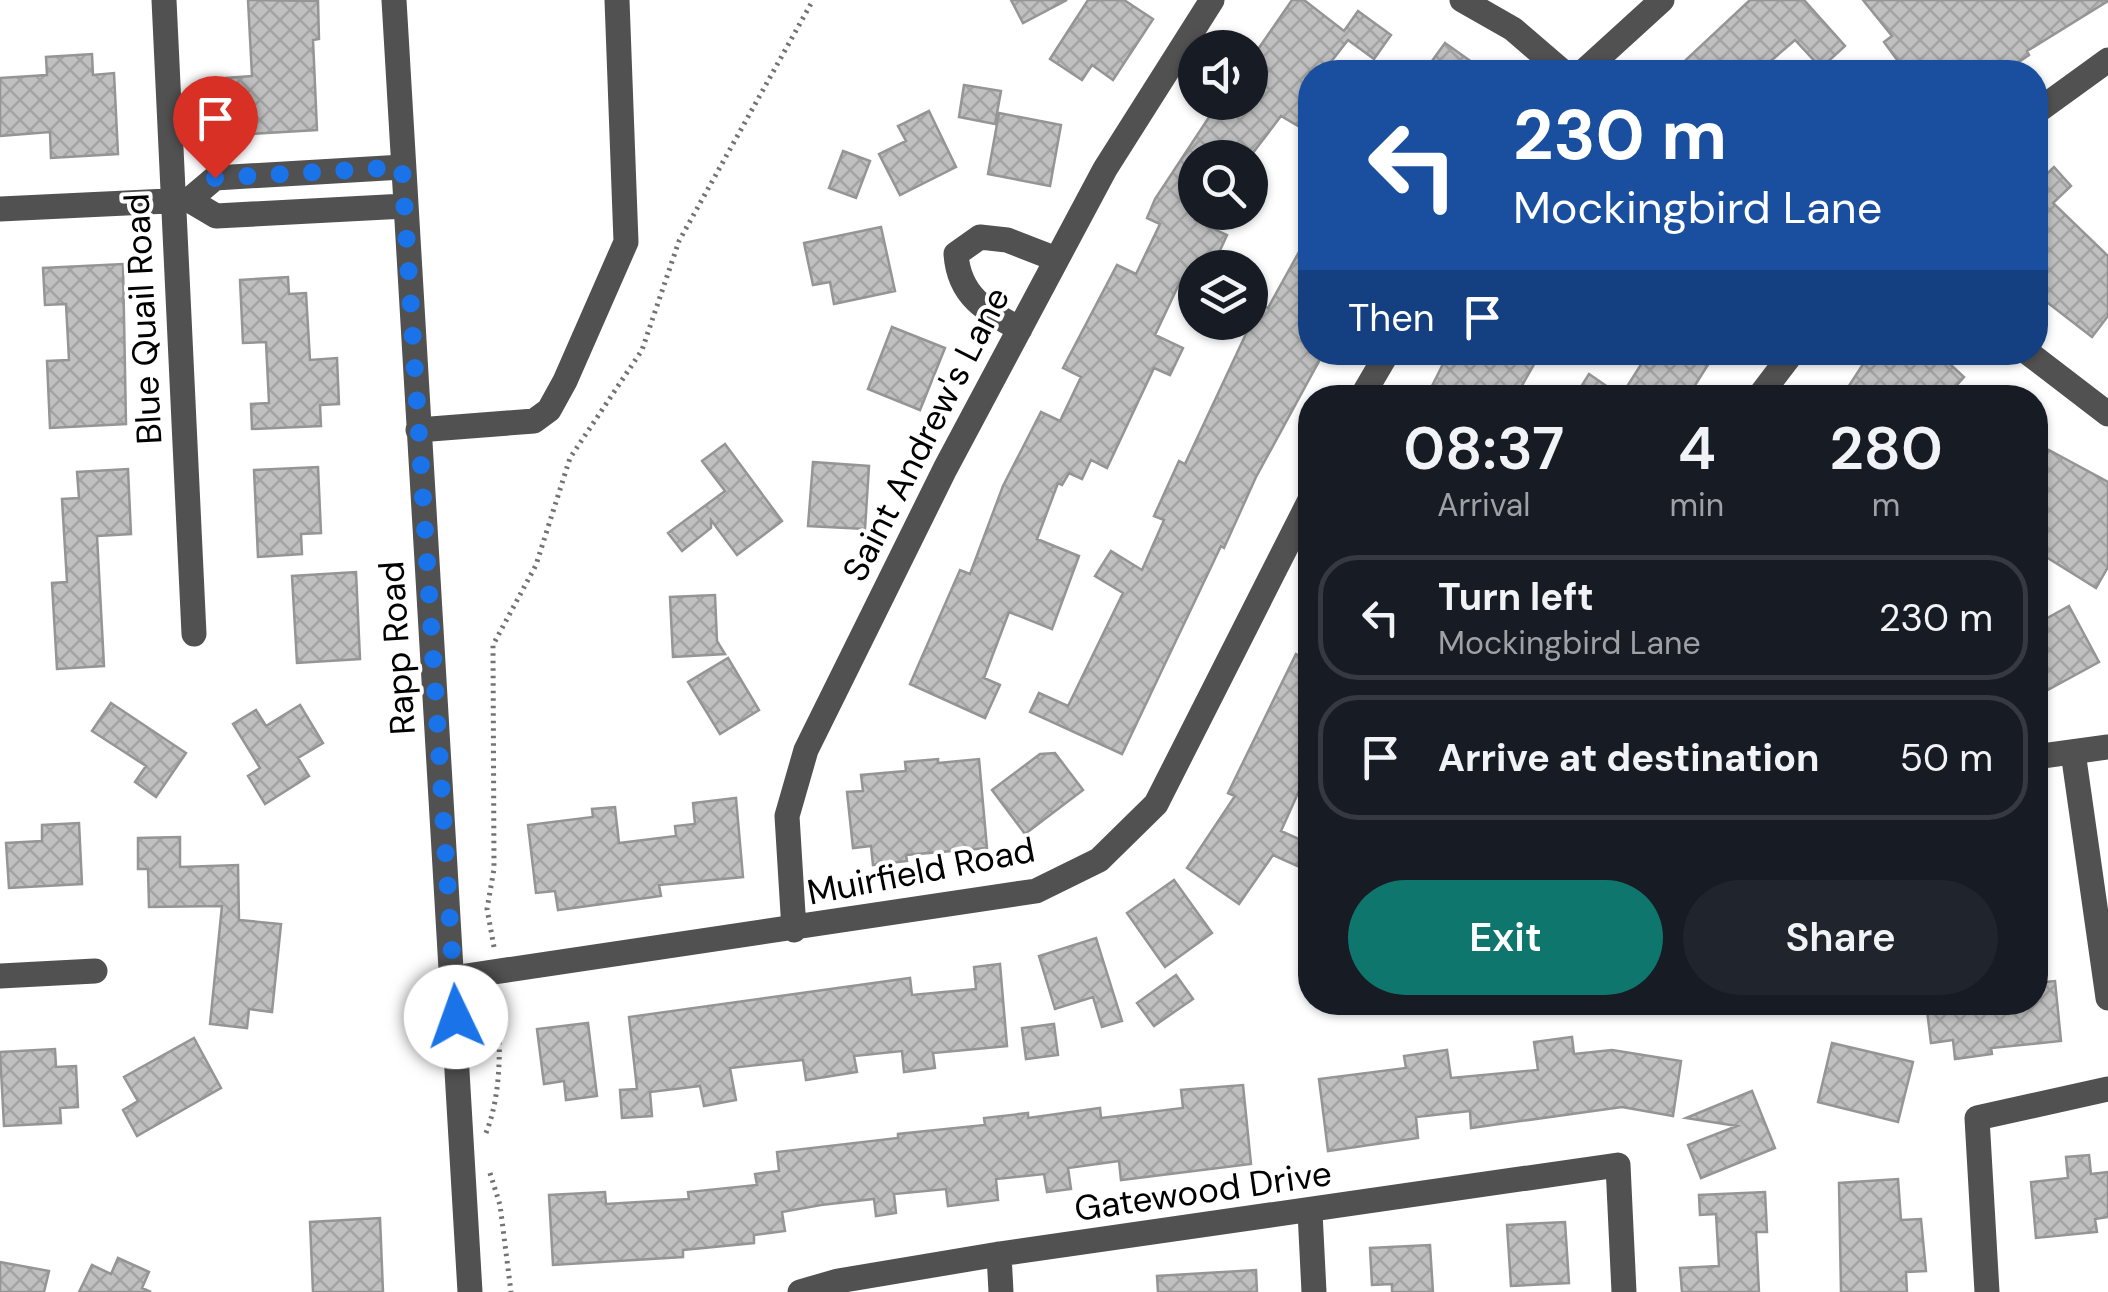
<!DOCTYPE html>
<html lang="en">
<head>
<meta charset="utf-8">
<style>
	body { margin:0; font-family:"DM Sans",sans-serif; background:#20242c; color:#f1f3f6; height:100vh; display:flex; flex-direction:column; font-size:38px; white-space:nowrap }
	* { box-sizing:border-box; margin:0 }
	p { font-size:32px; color:#9ea1a6 }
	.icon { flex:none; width:55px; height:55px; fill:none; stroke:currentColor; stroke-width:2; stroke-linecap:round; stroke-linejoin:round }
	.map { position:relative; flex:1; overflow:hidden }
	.side { position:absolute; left:1298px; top:385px; width:750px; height:630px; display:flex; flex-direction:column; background:#171b24; border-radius:40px; box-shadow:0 2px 8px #0004 }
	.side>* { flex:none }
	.top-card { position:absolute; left:1298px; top:60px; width:750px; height:305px; border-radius:40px; box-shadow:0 2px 8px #0004; background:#1a4fa0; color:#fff; overflow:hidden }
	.fabs { position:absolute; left:1178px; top:30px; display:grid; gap:20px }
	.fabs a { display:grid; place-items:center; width:90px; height:90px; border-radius:50%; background:#171b24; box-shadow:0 2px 8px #0004; font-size:50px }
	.pin { position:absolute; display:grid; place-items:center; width:85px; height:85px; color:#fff; margin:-102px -42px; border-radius:50% 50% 50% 0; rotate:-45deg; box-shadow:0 0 10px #0007 }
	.pin .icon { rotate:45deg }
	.me { position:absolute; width:110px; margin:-55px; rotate:357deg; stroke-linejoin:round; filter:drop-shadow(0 0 8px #0008) }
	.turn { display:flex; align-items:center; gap:35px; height:210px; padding:0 50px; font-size:45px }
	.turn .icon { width:130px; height:130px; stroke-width:2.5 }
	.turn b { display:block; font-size:70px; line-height:85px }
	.then { display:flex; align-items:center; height:95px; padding:0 50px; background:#0003; gap:20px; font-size:38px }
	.eta { display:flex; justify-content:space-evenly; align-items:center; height:170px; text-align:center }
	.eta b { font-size:60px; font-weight:600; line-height:70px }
	.cta { display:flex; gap:20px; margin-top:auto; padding:20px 50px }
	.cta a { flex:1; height:115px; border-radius:60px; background:#0f766e; color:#fff; font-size:40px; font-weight:600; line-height:115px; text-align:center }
	.cta a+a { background:#20242c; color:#f1f3f6 }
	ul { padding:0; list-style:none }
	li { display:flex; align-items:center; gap:30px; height:125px; margin:0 20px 15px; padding:0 30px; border:5px solid #363941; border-radius:40px }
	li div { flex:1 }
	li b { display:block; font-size:38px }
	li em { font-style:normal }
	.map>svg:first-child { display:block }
	.building { fill:url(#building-cross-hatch); stroke:#959595; stroke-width:2.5 }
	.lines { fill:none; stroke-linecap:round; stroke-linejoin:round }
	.path { stroke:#737373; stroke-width:5; stroke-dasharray:2.5 5; stroke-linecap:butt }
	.minor { stroke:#515151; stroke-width:25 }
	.route { stroke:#1a73e8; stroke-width:18; stroke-dasharray:0 32.4 }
	.labels { text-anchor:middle; stroke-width:8; stroke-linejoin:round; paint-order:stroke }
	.street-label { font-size:35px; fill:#000; stroke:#fff }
</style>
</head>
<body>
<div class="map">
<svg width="2108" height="1292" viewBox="0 0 2108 1292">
	<defs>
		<pattern id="building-cross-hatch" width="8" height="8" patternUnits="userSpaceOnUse" patternTransform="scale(2.5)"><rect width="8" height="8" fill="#c0c0c0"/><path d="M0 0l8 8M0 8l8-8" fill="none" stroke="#a3a3a3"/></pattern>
	</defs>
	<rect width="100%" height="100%" fill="#fff"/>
	<path class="building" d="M248,0L318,1L319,39L313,40L317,130L250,134L248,98L228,99L226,78L252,76Z
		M1011,0H1067L1023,23Z
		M1088,0H1124L1153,19L1113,80L1092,65L1082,80L1050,59Z
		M1292,0H1304L1344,31L1358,11L1391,35L1374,59L1348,40L1323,72H1310V133L1281,116L1249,158H1195V220L1227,235L1212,268H1195V289L1180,282L1155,335L1183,348L1170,375L1154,368L1107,468L1091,460L1082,479L1069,473L1062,485L1058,483L1037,539L1079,556L1052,629L1009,612L984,678L1000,685L985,718L910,684L960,570L970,574L1003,486L1041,412L1060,421L1081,377L1063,368L1117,265L1136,274L1160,224L1147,218L1155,199L1219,102H1250V61Z
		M1750,0H1804L1845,46L1821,68L1795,40L1758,72H1673Z
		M1863,0H2108V1L2027,51L2029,55L2004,72H1906L1884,42L1892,36Z
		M1445,43L1486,72H1424Z
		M92,54L93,75L114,73L118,154L51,158L50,132L0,136V78L47,75L46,57Z
		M964,85L1001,91L995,124L959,117Z
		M929,111L956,167L900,195L879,154L906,141L898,126Z
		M999,113L1061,125L1050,186L988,174Z
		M843,151L870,161L856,198L829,188Z
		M2054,167L2071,186L2053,203L2108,256V316L2092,337L2035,293V185Z
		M881,227L895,291L834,304L830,282L813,285L804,243Z
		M1310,232V352H1324L1256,477L1224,548L1221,546L1122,754L1030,712L1039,693L1068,706L1123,593L1095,576L1111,551L1142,570L1164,520L1154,516L1179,461L1185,464L1260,304L1268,308Z
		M123,264L126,424L50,428L47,361L69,360L66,304L45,305L43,268Z
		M288,277L289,294L306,293L310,360L337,358L339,404L320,405L321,426L252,429L251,404L269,403L266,342L243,343L240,280Z
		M892,327L945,348L920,410L868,389Z
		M1449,352H1541L1515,398H1426Z
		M1649,352H1716L1687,398H1574L1589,374L1621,396Z
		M1871,352H1937L1964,377L1945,398H1841Z
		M725,444L782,521L737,555L711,520V528L682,551L668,533L725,491L702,461Z
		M2049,450L2108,482V567L2096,588L2035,550V476Z
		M813,462L869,466L865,529L808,526Z
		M318,467L321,533L301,534L302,554L258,557L254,470Z
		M128,469L131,534L97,536L104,666L57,669L52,583L67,582L62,499L79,498L77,472Z
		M356,572L360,659L297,663L292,576Z
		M715,595L717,641L725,654L673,657L670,597Z
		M2069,606L2099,662L2035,697V625Z
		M1296,654L1310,661V786L1303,782L1281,831L1310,844V850L1302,868L1273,855L1239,904L1187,868L1235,796L1228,793Z
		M728,658L759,710L720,734L688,682Z
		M111,703L186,753L156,797L135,782L146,766L92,731Z
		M300,705L323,743L298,758L309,776L265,804L248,776L260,768L233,724L256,710L266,726Z
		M1055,753L1083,790L1025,834L992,790L1040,754Z
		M938,759V763L979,759L987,848L906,855L907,861L873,865L871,846L853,848L847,792L863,791L861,775L906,771L905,762Z
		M736,798L743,877L659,885L661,896L558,910L555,891L536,893L528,825L593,817L592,809L615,807L619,843L676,836L675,826L695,824L693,803Z
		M79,823L82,884L9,888L6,843L42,841V825Z
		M180,837V867L238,865L239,920L281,924L272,1012L249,1009L247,1028L210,1024L222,906L149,907L148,869H138V838Z
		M1174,880L1212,933L1165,967L1127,913Z
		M1096,938L1122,1021L1102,1027L1093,997L1055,1009L1039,956Z
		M1000,964L1007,1046L933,1053L935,1068L904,1072L902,1051L854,1056L857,1072L806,1080L803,1060L730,1068L736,1100L704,1106L700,1086L650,1092L652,1116L622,1118L620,1090L637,1089L629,1017L910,978L912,995L976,989L974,967Z
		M1176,975L1193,999L1154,1026L1137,1003Z
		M2055,981L2061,1041L1991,1048L1992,1054L1955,1059L1953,1040L1931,1043L1926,1002H2035V983Z
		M588,1023L597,1096L566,1100L564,1081L544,1084L537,1029Z
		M1054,1024L1058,1055L1026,1059L1022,1028Z
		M1572,1037L1574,1054L1612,1050L1681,1061L1673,1116L1622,1107L1471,1128L1470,1111L1416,1117L1418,1138L1328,1151L1319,1079L1406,1068L1404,1056L1447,1050L1451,1078L1538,1070L1534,1042Z
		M194,1038L221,1088L137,1136L123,1110L138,1101L124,1077Z
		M1832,1043L1913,1062L1898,1122L1818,1102Z
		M55,1049L56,1067L76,1066L78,1107L60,1108L61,1123L4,1126L0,1052Z
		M1243,1085L1251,1164L1121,1180L1119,1161L1068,1168L1071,1189L1047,1192L1044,1174L996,1179L998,1200L948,1206L946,1189L894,1194L896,1213L876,1216L874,1199L821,1205L782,1212L785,1231L754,1235V1243L683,1250V1257L553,1265L549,1195L605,1192L606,1204L689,1199L688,1192L757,1185L755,1174L779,1171L777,1152L898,1138V1134L985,1125L984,1118L1028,1113V1118L1100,1108L1101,1118L1183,1108L1181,1090Z
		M1752,1091L1775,1148L1701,1178L1688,1145L1737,1126L1686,1118Z
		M2089,1155L2091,1174L2108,1172V1217L2095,1219L2097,1232L2036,1238L2031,1182L2068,1178L2066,1157Z
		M1898,1179L1901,1220L1921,1219L1926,1271L1906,1272L1907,1292H1841L1839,1183Z
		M1765,1192L1767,1232H1756L1759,1292H1682L1680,1268L1719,1266L1716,1214L1700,1215L1699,1195Z
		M380,1218L383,1292H313L310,1222Z
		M1565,1222L1569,1283L1511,1286L1507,1225Z
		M1430,1245L1433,1292H1392V1284L1372,1285L1370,1248Z
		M118,1258L149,1272L142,1288L151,1292H79L92,1265L111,1274Z
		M0,1262L49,1271L44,1292H0Z
		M1256,1270L1257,1292H1158L1157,1276Z"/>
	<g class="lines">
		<path class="path" d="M494,947L487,909L494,869L493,645L536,565L570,458L642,350L679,241L813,0
			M486,1133C502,1092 500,1047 498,1003
			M490,1173L500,1205L511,1292"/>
		<path class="minor" d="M164,0L194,634
			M394,0L470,1292
			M1462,0L1513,29L1563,72
			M1583,72L1662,0
			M2035,113L2108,60
			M189,200L215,178L403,167
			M0,209L189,200L216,216L405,206
			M1020,329C985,310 959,296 956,254L980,237L1007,240L1056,259
			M2027,352L2108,414
			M1361,398L1388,352
			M1758,398L1793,352
			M418,430L534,421L549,410L565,381L626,242L617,0
			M2073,752L2108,998
			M2035,757L2108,747
			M794,930L787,816L806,750L945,469L1105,169L1212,0
			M0,976L95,971
			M453,978L1036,891L1099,860L1156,804L1310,500
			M1310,1212L1314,1292
			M999,1254L1001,1292
			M800,1292L838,1281L999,1254L1618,1165L1624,1292
			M1987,1292L1977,1118L2108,1089"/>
	</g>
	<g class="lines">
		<path class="route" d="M215,178L402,167L456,1017"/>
	</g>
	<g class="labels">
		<g class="street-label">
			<text transform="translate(143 319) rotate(-93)" y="12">Blue Quail Road</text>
			<text transform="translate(926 434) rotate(-63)" y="12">Saint Andrew's Lane</text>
			<text transform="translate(397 648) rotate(-94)" y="12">Rapp Road</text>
			<text transform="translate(921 871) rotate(-11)" y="12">Muirfield Road</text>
			<text transform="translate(1203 1191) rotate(-8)" y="12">Gatewood Drive</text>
		</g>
	</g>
</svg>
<div class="fabs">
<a><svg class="icon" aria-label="sound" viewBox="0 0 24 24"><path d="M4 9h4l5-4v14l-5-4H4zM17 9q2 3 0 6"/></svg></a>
<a><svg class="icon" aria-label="search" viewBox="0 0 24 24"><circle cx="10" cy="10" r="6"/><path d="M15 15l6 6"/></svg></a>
<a><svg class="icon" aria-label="layers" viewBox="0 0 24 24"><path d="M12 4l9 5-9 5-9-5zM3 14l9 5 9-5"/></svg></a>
</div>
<div class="pin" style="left:215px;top:178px;background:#d93025"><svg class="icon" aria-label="arrive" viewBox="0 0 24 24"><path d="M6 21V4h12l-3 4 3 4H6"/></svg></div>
<svg class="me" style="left:456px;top:1017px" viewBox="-20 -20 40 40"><circle r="19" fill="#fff"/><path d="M0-13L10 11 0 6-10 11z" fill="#1a73e8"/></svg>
<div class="top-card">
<div class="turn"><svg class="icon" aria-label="left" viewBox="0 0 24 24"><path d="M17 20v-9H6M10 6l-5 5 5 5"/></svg><div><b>230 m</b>Mockingbird Lane</div></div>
<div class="then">Then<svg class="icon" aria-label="arrive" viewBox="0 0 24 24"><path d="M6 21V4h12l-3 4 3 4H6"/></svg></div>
</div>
<section class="side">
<div class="eta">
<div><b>08:37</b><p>Arrival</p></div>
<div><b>4</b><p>min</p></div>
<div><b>280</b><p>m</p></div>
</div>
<ul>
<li><svg class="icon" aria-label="left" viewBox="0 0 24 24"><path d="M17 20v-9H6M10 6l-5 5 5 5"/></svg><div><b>Turn left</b><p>Mockingbird Lane</p></div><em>230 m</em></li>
<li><svg class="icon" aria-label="arrive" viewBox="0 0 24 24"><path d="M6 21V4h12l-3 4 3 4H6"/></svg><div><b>Arrive at destination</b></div><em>50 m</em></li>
</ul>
<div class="cta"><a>Exit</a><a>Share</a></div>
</section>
</div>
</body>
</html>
